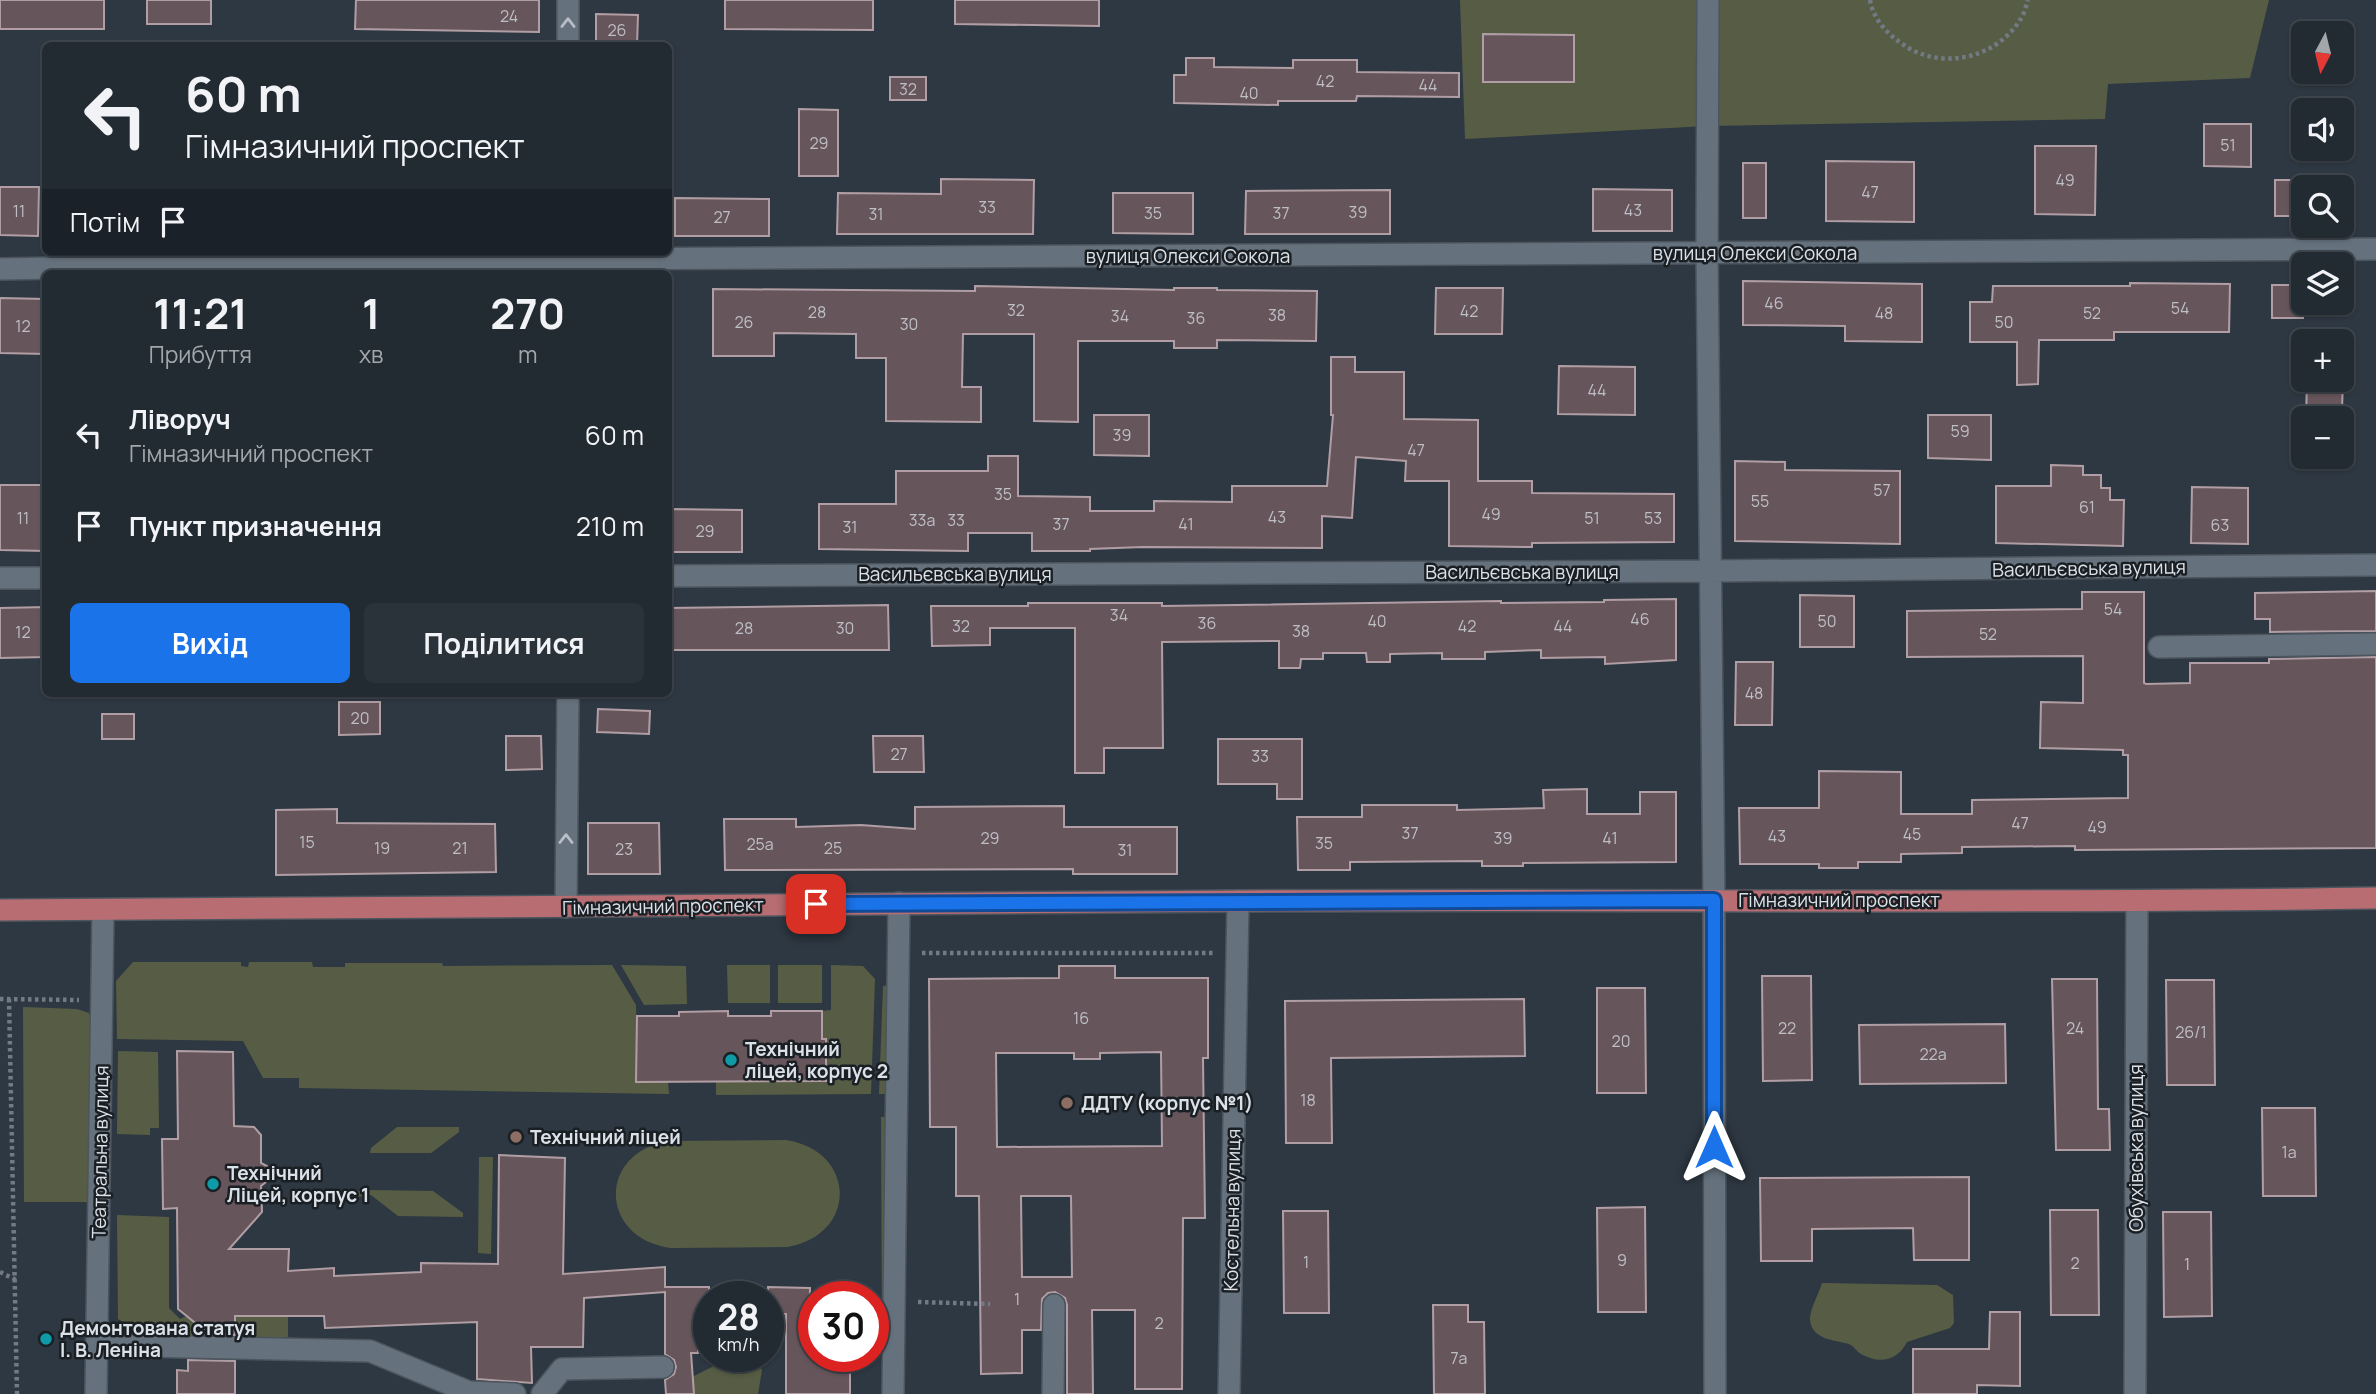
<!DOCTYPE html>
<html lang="uk">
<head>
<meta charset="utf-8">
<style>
	body { margin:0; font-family:Manrope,sans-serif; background:#2a323a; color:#f1f3f6; height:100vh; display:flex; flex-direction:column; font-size:26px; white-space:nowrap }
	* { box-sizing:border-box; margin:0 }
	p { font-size:23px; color:#a2a7ac }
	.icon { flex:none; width:38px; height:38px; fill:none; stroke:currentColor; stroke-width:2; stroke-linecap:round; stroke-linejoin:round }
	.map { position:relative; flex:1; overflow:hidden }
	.panel { position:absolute; left:42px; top:270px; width:630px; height:427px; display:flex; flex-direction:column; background:#222a32; border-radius:10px; box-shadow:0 2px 5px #0004,0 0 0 2px #3f464d }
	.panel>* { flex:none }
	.top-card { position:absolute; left:42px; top:42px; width:630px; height:214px; border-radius:10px; box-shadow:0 2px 5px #0004,0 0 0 2px #3f464d; background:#222a32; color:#f1f3f6; overflow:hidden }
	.needle { width:46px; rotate:187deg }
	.buttons { position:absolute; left:2291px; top:21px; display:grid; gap:14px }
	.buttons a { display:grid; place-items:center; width:63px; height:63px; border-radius:10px; background:#222a32; box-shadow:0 2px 5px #0004,0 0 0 2px #3f464d; font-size:35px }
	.speed { position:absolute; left:693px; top:1281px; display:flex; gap:14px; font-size:35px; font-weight:700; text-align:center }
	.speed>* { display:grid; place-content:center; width:91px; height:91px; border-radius:50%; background:#222a32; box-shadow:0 2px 5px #0004,0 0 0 2px #3f464d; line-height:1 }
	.speed small { font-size:18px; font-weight:400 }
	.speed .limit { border:10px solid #d22; background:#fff; color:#111 }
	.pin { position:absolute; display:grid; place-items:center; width:60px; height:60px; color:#fff; margin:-30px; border-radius:14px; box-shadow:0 4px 10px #0006 }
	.me { position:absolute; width:77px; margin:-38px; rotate:0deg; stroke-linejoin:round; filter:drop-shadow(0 0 5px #0008) }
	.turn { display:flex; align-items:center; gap:24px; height:147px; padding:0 28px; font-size:32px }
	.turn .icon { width:91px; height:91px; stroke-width:2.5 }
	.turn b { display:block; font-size:49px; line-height:60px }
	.then { display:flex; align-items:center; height:66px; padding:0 28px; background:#0003; gap:14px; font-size:26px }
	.eta { display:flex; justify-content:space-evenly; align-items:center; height:119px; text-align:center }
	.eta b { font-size:42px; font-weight:700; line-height:49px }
	.primary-button { display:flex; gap:14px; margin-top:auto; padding:14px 28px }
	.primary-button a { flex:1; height:80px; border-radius:10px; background:#1a73e8; color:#fff; font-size:28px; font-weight:700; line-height:80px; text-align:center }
	.primary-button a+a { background:#2a323a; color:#f1f3f6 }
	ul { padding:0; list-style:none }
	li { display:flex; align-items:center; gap:21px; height:91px; padding:0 28px }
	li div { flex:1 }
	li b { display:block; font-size:26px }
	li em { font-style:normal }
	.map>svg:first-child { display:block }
	.green { fill:#575d44 }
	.building { fill:#66565b; stroke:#b19ea4; stroke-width:2; fill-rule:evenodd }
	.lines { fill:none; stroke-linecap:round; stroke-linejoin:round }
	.minor-casing { stroke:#4c555e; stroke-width:24 }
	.major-casing { stroke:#4c555e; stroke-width:24 }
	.path { stroke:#727a83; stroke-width:4.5; stroke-dasharray:3.5 3.5; stroke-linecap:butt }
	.minor { stroke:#65717c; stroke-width:21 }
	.major { stroke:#b76d72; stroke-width:21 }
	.oneway { stroke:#b8bfc8 }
	.route-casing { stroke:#114b97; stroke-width:18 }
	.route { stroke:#1a73e8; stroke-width:12 }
	.culture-dot { fill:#0f9aa8; stroke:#1a1f24; stroke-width:2.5 }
	.education-dot { fill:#8d6e63; stroke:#1a1f24; stroke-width:2.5 }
	.labels { text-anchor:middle; stroke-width:5; stroke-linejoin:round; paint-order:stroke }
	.number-label { font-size:16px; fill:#bebec5 }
	.street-label { font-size:19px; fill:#dbe1e8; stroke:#1a1f24 }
	.poi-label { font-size:19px; font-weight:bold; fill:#dbe1e8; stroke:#1a1f24; text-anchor:start }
</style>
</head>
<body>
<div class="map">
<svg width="2376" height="1394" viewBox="0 0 2376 1394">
	<rect width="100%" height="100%" fill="#2e3842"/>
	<path class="green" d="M1460,0H2269L2250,78L2108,84L2105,119L1707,126L1465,139Z
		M133,962H241V966L248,967L249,962H312L313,967H345V963H442L443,966L612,965L636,1005L637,1081H668L669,1094L299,1088V1078H263L243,1041L117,1039L116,981Z
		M621,965L686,966L687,1004L644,1005Z
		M727,965H770V1003H728Z
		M778,965H822V1003H778Z
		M831,965L863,966L875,979L871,1094L716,1095V1082L826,1081V1039H822V1011L831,1010Z
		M890,985L886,1094H879L883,986Z
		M23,1007L77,1009L89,1013L91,1019L90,1202H24Z
		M118,1051L158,1052L159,1128H150V1135L117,1134Z
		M881,1117H890V1344H882Z
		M397,1127H459V1132L431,1153H370L371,1148Z
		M786,1140C857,1151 858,1235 787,1247L670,1248C598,1237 598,1152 669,1141Z
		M479,1157H493L491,1254L478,1253Z
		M370,1190L433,1191L463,1213V1217L398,1216L371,1195L318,1202L317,1195Z
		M117,1215L169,1217V1308L180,1319L187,1316H288V1337L152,1339L118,1319Z
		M1822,1283L1937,1285L1953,1295L1954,1323L1950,1328L1907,1342C1898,1360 1880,1365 1861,1354C1856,1351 1854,1346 1849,1344C1835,1340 1811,1340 1810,1319C1810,1309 1819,1293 1822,1283Z
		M732,1357L753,1358L762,1370L758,1394H694L692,1377Z"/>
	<path class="building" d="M0,0H104V29H0Z
		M147,0H211V24H147Z
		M356,0H539V32L355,29Z
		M725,0H873V30L725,29Z
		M955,0H1099V26L955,24Z
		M596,14L638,15L637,46H596Z
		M1483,34L1574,35V82H1483Z
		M1186,58H1214V67L1293,68V60H1357V72L1459,73V97L1357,96L1356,101H1278V105L1174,103V75H1186Z
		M890,77H926V100H890Z
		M799,109L838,110V176H799Z
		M2204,124H2251V167L2204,166Z
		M2035,146H2096L2095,215L2035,214Z
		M1826,161L1914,162V222L1826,221Z
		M1743,163H1766V218H1743Z
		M941,179L1034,180L1033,234H837L838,193L941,194Z
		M2275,180H2303V216H2275Z
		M0,187H39L38,236L0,235Z
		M1593,189L1672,190V231H1593Z
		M1390,190V234H1245L1246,191Z
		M1113,193H1193V234L1113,233Z
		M675,198L769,199V236H675Z
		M1743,281L1922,284V342L1845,341V326L1743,325Z
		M2130,283L2230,284L2229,332H2114V340H2039L2038,384L2017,385V342H1970V302H1992L1993,286H2130Z
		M2272,285H2303V318H2272Z
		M975,286L1174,290V288H1217V290L1317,291L1316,341L1217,340V348H1174V341H1078V422L1034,421V334H963L962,387H981V422L886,421V358H856V334L774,333V356H713V289L975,291Z
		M1436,288H1503L1502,334H1435Z
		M0,298L46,299V354L0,353Z
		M1331,357H1355V372H1404V419L1478,420V481H1532V493L1674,494V542L1532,543V547L1449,546V481H1405L1406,461L1356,457L1352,518L1322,516V548L1143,547L1090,549V551H1032V533H968V551L819,549V504H896V471H988V456H1018V496L1090,497V511H1154V501L1232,502V486H1327L1333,415H1331Z
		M1559,366L1635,367V415L1558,414Z
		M2307,380H2343L2342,410H2340L2339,418H2306Z
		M1094,415H1149V456L1094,455Z
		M1928,415H1991V460L1928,458Z
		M1735,461L1785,462V470L1900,471V544L1735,541Z
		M2051,465L2083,466V475H2101V488H2110V500H2124L2123,546L1996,543V486H2051Z
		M0,485H46V551L0,550Z
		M2192,487L2248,488V544L2191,543Z
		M668,509L742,510V552H668Z
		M2376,591V631L2270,632V619H2255V593Z
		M2082,592H2144V683L2146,684L2190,683V663H2269V659L2376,657V848L2075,850V846L1962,847V853L1901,854V862H1858V868H1819V864H1740L1739,808H1819V771L1901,772V814H1972V800L2128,798V755H2123V750L2040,748L2041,702L2083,703V656L1907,657V611L2082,609Z
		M1800,595L1854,596V647H1800Z
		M1676,599V660L1605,664V657L1541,658V650L1485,652V659H1442V653L1390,654V662H1367L1366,653H1323V659H1301L1300,668H1279V641L1162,642L1163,748H1104V773H1075V628H990V645L932,646L931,606H1028V603H1162V606L1501,601V603L1604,602V600Z
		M888,605L889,650H668V608Z
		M46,607V657L0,658V608Z
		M1736,662H1773L1772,725H1735Z
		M339,702H380V734L339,735Z
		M598,709L650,711L649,734L597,732Z
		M102,714H134V739H102Z
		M506,736H541L542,769L506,770Z
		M873,736H923L924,772H874Z
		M1218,739H1302V799H1277V784H1218Z
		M1587,789V814H1640V792H1676V862L1523,863V866H1482V861L1350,862V870H1298L1297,817H1362V805H1457V810L1544,808L1543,790Z
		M1064,806V827H1177V874H1073V869L725,870L724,819H796V827L861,825L915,829V807Z
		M337,809V823L495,824L496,872L276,875V810Z
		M588,823H659L660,874H588Z
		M1059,966H1115V978H1208V1058H1203L1205,1218H1183L1182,1389H1135V1310H1092L1093,1394H1067V1305L1065,1298L1055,1292L1048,1293L1042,1299L1041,1330H1022V1373L981,1374L979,1196H956V1127H930L929,979L1059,978ZM1161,1052L1162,1146L997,1147L996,1053H1074V1059H1100V1053ZM1021,1196H1071L1072,1277H1022Z
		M1762,976H1811L1812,1080L1763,1081Z
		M2052,979H2097L2098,1109H2109L2110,1150H2056Z
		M2166,980H2214L2215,1085H2167Z
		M1597,988H1645L1646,1093H1597Z
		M1524,999L1525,1056L1331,1058L1332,1143H1286L1285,1001Z
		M728,1011V1016H771V1011H822V1039H826V1081L636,1082L637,1016H679V1012Z
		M2005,1024L2006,1083L1860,1084L1859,1025Z
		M177,1051L233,1052L234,1126L254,1127L261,1135V1163L267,1166L266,1182L261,1186L262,1212L229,1249H289L288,1271L334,1268V1276L421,1272V1263L498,1264L499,1155L565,1158L563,1274L665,1267V1287H709V1314H697L698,1353H691L694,1394H666L665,1380L674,1374L676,1367L674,1360L665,1354V1292L584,1298L583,1347H531L532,1383L477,1379V1322L325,1328L324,1316H235V1335L209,1334L178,1309L177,1208L163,1209L162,1139H178Z
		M2262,1108H2315L2316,1196H2263Z
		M1969,1177V1260H1914L1913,1228L1812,1229V1261H1761L1760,1178Z
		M1645,1207L1646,1312H1598L1597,1208Z
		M2050,1210H2098L2099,1315H2051Z
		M1283,1211H1328L1329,1313H1284Z
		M2163,1212H2211L2212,1316L2164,1317Z
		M768,1287L810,1288L809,1346H814V1356H850V1394H786V1314H768Z
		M1433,1305H1468V1322H1484L1485,1394H1434Z
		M1990,1312H2020V1386L1977,1385V1394H1913V1349H1989Z
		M188,1360L235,1361V1394H177V1370L188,1371Z"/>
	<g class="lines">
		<g class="minor-casing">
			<path id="minor" d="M568,0V46
				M1708,0L1707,253L1714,900L1715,1394
				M0,269L570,259L2376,249
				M668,576L1709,571L2376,565
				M0,578H46
				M2159,647L2376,644
				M566,907L568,693
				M97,1345L370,1351L469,1392L515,1394
				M96,1394L103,910
				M542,1394L562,1369L663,1367
				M893,1394L899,903
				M1053,1394L1054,1305
				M1229,1394L1238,901
				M2135,1394L2137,902"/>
		</g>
		<g class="major-casing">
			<path id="major" d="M0,910C414,910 828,903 1242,901C1620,899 1998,904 2376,898"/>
		</g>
		<path class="path" d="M1870,0C1873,18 1886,33 1901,43C1938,71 1995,60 2020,20C2024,15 2026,6 2028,0
			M922,953H1214
			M0,999L79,1000
			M9,999L17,1394
			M0,1272L16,1280
			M918,1302L990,1304"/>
		<use href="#minor" class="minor"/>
		<use href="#major" class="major"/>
	</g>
	<defs><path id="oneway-chevron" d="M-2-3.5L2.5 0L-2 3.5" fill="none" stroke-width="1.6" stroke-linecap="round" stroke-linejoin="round" transform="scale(1.75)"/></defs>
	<g class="oneway">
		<use href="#oneway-chevron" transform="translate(568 23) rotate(-90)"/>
		<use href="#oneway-chevron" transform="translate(566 839) rotate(-90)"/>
	</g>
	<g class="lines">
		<g class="route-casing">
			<path id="route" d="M816,904L1714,900V1147"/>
		</g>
		<use href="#route" class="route"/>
	</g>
	<g class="culture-dot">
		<circle cx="731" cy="1060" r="7"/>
		<circle cx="213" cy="1184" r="7"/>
		<circle cx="46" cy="1339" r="7"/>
	</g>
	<g class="education-dot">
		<circle cx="1067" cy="1103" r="7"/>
		<circle cx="516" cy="1137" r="7"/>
	</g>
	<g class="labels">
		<g class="number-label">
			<text x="509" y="22">24</text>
			<text x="617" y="36">26</text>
			<text x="1325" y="87">42</text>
			<text x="1428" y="91">44</text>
			<text x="908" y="95">32</text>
			<text x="1249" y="99">40</text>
			<text x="819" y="149">29</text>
			<text x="2228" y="151">51</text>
			<text x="2065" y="186">49</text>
			<text x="1870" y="198">47</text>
			<text x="987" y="213">33</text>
			<text x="1633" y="216">43</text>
			<text x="19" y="217">11</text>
			<text x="1358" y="218">39</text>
			<text x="1153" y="219">35</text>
			<text x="1281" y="219">37</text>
			<text x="876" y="220">31</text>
			<text x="722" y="223">27</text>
			<text x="1774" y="309">46</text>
			<text x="2180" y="314">54</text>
			<text x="1016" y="316">32</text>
			<text x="1469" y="317">42</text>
			<text x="817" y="318">28</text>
			<text x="1884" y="319">48</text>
			<text x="2092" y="319">52</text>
			<text x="1277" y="321">38</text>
			<text x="1120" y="322">34</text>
			<text x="1196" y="324">36</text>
			<text x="744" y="328">26</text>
			<text x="2004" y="328">50</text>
			<text x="909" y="330">30</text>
			<text x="23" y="332">12</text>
			<text x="1597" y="396">44</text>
			<text x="1960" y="437">59</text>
			<text x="1122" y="441">39</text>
			<text x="1416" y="456">47</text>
			<text x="1882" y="496">57</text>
			<text x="1003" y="500">35</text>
			<text x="1760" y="507">55</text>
			<text x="2087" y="513">61</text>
			<text x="1491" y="520">49</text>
			<text x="1277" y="523">43</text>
			<text x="23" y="524">11</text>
			<text x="1592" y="524">51</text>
			<text x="1653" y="524">53</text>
			<text x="922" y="526">33а</text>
			<text x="956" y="526">33</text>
			<text x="1061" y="530">37</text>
			<text x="1186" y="530">41</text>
			<text x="2220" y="531">63</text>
			<text x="850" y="533">31</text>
			<text x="705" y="537">29</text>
			<text x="2113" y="615">54</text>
			<text x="1119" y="621">34</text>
			<text x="1640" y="625">46</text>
			<text x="1377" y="627">40</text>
			<text x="1827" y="627">50</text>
			<text x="1207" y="629">36</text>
			<text x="961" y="632">32</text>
			<text x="1467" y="632">42</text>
			<text x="1563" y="632">44</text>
			<text x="744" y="634">28</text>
			<text x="845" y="634">30</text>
			<text x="1301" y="637">38</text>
			<text x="23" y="638">12</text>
			<text x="1988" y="640">52</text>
			<text x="1754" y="699">48</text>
			<text x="360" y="724">20</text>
			<text x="899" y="760">27</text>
			<text x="1260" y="762">33</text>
			<text x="2020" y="829">47</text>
			<text x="2097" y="833">49</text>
			<text x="1410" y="839">37</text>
			<text x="1912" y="840">45</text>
			<text x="1777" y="842">43</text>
			<text x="990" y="844">29</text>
			<text x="1503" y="844">39</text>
			<text x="1610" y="844">41</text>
			<text x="307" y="848">15</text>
			<text x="1324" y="849">35</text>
			<text x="760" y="850">25а</text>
			<text x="382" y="854">19</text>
			<text x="460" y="854">21</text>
			<text x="833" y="854">25</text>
			<text x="624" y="855">23</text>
			<text x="1125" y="856">31</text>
			<text x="1081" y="1024">16</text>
			<text x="1787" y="1034">22</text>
			<text x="2075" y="1034">24</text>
			<text x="2191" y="1038">26/1</text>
			<text x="1621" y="1047">20</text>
			<text x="1933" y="1060">22а</text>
			<text x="1308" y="1106">18</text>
			<text x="2289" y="1158">1а</text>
			<text x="1622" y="1266">9</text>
			<text x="1306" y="1268">1</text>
			<text x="2075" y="1269">2</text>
			<text x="2187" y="1270">1</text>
			<text x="1017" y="1305">1</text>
			<text x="1159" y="1329">2</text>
			<text x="1459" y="1364">7а</text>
		</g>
		<g class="street-label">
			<text x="1755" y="260">вулиця Олекси Сокола</text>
			<text x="1188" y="263">вулиця Олекси Сокола</text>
			<text transform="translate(2089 568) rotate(-1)" y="7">Васильєвська вулиця</text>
			<text x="1522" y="579">Васильєвська вулиця</text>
			<text x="955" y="581">Васильєвська вулиця</text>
			<text x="1839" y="907">Гімназичний проспект</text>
			<text transform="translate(663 906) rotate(-1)" y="7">Гімназичний проспект</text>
			<text transform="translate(2136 1148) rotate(-90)" y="7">Обухівська вулиця</text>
			<text transform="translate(100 1152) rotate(-89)" y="7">Театральна вулиця</text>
			<text transform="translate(1232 1210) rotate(-89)" y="7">Костельна вулиця</text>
		</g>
		<g class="poi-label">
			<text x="745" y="1056">Технічний<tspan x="745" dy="22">ліцей, корпус 2</tspan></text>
			<text x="1081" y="1110">ДДТУ (корпус №1)</text>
			<text x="530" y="1144">Технічний ліцей</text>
			<text x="227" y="1180">Технічний<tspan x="227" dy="22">Ліцей, корпус 1</tspan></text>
			<text x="60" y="1335">Демонтована статуя<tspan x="60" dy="22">І. В. Леніна</tspan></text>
		</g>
	</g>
</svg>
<div class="buttons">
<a><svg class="needle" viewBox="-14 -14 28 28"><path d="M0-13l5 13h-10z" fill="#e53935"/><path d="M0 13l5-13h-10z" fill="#a2a7ac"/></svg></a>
<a><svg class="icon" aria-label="sound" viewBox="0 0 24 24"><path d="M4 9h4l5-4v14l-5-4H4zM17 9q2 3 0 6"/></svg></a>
<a><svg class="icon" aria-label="search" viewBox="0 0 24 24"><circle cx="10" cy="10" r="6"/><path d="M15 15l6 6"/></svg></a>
<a><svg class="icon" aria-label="layers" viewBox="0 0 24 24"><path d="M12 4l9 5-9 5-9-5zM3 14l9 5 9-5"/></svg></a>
<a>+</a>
<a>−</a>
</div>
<div class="speed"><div>28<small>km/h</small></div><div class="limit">30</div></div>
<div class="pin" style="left:816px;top:904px;background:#d93025"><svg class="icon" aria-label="arrive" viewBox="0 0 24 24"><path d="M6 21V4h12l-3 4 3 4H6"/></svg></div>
<svg class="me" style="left:1714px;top:1147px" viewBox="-20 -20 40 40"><path d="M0-17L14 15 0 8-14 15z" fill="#1a73e8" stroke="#fff" stroke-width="4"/></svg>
<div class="top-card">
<div class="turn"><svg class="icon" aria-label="left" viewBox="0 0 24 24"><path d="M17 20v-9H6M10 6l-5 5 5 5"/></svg><div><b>60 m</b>Гімназичний проспект</div></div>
<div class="then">Потім<svg class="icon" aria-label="arrive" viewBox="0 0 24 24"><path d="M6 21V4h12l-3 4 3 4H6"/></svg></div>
</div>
<section class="panel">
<div class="eta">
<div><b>11:21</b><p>Прибуття</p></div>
<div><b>1</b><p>хв</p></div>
<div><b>270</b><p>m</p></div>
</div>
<ul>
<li><svg class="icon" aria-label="left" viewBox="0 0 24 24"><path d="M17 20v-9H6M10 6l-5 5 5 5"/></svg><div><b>Ліворуч</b><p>Гімназичний проспект</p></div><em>60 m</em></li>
<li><svg class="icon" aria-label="arrive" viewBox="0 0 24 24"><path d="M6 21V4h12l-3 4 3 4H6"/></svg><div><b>Пункт призначення</b></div><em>210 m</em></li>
</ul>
<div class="primary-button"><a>Вихід</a><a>Поділитися</a></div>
</section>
</div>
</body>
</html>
